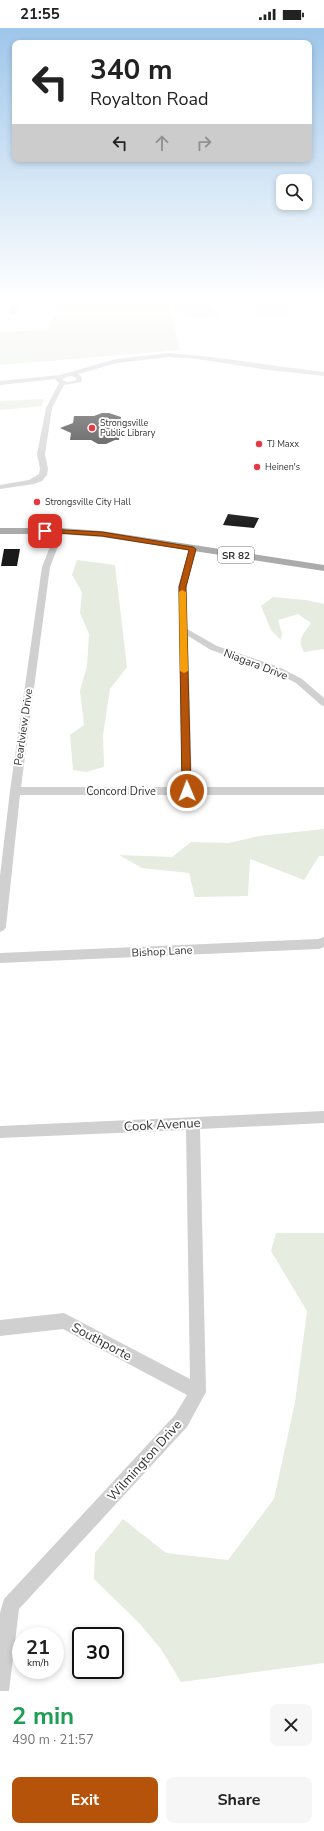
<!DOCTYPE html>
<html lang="en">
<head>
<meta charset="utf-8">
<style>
	body { margin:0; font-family:"Nunito Sans",sans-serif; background:#f6f6f6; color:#222; height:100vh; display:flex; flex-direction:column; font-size:15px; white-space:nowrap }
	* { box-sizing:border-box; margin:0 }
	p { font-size:13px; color:#767676 }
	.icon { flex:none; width:22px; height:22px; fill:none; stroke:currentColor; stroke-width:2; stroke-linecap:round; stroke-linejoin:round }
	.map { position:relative; height:1663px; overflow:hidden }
	.side { display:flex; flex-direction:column; background:#fff; flex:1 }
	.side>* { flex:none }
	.hud { position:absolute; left:12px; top:12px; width:300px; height:122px; border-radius:8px; box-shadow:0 2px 6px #0003; background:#fff; color:#222; overflow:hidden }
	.fabs { position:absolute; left:276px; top:146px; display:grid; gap:8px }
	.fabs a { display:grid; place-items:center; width:36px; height:36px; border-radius:8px; background:#fff; box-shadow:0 2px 6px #0003; font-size:20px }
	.speed { position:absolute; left:12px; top:1599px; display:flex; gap:8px; font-size:20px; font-weight:700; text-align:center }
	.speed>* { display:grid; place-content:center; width:52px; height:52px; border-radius:50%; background:#fff; box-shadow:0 2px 6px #0003; line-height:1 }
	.speed small { font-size:10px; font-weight:400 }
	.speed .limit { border:2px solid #111; border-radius:6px; background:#fff; color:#111 }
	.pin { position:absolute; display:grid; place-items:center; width:34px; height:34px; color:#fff; margin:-17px; border-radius:8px; box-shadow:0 2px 6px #0006 }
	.me { position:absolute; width:44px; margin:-22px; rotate:359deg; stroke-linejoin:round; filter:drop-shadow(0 0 3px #0008) }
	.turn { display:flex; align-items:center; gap:14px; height:84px; padding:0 12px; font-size:18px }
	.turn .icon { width:52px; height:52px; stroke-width:2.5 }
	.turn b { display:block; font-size:28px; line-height:34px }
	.lanes { display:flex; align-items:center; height:38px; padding:0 12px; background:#0003; justify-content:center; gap:20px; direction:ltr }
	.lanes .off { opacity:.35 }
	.round { display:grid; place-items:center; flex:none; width:42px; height:42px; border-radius:8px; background:#f6f6f6 }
	.headline { display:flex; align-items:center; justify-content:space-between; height:68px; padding:0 12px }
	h1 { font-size:24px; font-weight:700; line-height:30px; color:#1e9e55 }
	.primary-button { display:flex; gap:8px; margin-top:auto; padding:8px 12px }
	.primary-button a { flex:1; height:46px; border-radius:8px; background:#b45309; color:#fff; font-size:16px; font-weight:700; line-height:46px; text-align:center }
	.primary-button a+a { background:#f6f6f6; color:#222 }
	.status { display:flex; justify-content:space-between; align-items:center; height:28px; padding:0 20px; background:#fff; direction:ltr }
	.status svg { height:11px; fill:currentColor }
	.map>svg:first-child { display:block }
	.green { fill:#e6ecdf }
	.building { fill:#1a1a1a }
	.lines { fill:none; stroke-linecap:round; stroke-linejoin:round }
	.minor { fill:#d0d0d0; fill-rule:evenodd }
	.major { fill:#ababab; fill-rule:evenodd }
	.route { fill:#b45309; stroke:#753606 }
	.slow { fill:#f59e0b }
	.poi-dot { fill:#e63946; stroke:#fff; stroke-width:1.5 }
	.labels { text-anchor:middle; stroke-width:4; stroke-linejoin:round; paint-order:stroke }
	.far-poi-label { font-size:9px; fill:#333; stroke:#fff; text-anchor:start }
	.shield { fill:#fff; stroke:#707070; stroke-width:1 }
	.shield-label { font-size:10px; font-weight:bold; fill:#333 }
	.street-label { font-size:11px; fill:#333; stroke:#fff }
	.near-street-label { font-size:13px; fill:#333; stroke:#fff }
</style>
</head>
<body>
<div class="status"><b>21:55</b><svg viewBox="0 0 49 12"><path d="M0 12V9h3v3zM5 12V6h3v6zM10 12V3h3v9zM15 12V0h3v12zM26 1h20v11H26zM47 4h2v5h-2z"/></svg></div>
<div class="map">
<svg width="324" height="1663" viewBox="0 0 324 1663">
	<rect width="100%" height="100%" fill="#fff"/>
	<path class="green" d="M64,269H167L180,322L0,337V304L48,302L57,281L53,278L54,274Z
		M178,269H201L221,287C203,290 182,293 172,275L173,272Z
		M253,269H285L289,287H256V281H265L255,280Z
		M44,371L42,378L0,382V373Z
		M77,532L115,537L127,639L110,661L103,707L104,739L86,744L73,742L70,707L84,697L80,663L87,638L89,606L80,585L82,564L72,547Z
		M273,569L306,572L324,576V621L304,624C296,611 304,606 311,595L298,586L278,592L282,605L281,612L271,602L261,578Z
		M324,801V828H319L304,852L250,831L248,868L195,869L189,845L142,840L119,827L172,829L191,814L228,815L259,808Z
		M276,1205H324V1635L181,1654L161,1621L139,1595L94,1551L95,1525L123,1491L166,1525L228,1532L274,1471L295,1374L307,1283L271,1223Z"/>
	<path class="building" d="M102,385H109L121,389L119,412H115L106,416H98L91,412H70L71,405L60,400L73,395L74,388H94Z
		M228,486L259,490L254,500L223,497Z
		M4,521H20L17,538H1Z"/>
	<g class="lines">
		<path class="minor" d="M12,269H18L16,285L13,287L10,285Z
			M169,325C221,329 272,338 324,344V348L269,342L197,331L169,329L117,335L78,346L82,349L81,354L64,357L52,380L45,426L48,441L47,447L42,453L34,456L0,461V457L29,452L39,446L40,441L37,426L46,380L59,355L55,351L0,357V353L60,347L116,331ZM72,348L76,350V352L68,354L62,352L66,349Z
			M57,501H63L64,503L50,539L21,759H182L178,559L189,521L193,519L197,521L186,559L187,601L217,618L279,639L302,651L324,670V678L321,677L296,655L273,643L211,622L188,608L192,759H324V767H20L6,899L4,902L0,904V848L10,763L42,539Z
			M324,909V919L319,921L0,935V925L318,911Z
			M324,1083V1095L200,1101L206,1364L187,1399L19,1581L9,1663H0V1585L4,1571L175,1387L187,1367L63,1301L0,1308V1292L64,1285L190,1351L186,1102L0,1110V1098Z"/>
		<path class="major" d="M0,500H60L102,503L324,537V543L102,509L60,506H0Z"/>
	</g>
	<linearGradient id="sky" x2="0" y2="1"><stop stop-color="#9ec6ea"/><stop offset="0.54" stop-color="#fff"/><stop offset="1" stop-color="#fff" stop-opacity="0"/></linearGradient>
	<rect width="324" height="502" fill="url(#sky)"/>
	<path class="route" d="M45,501L102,504L193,519L196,521L186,559L191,763L190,765L187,766L182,763L179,559L189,522L102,508L43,504V502Z"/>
	<path class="slow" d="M182,562L186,564L188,643L184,645L180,643L179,564Z"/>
	<g class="poi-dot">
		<circle cx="92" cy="400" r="4"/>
		<circle cx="259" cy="416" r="4"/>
		<circle cx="257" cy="439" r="4"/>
		<circle cx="37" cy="474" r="4"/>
	</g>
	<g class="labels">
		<g class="far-poi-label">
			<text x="100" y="398">Strongsville<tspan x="100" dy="10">Public Library</tspan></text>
			<text x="267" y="419">TJ Maxx</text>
			<text x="265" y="442">Heinen's</text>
			<text x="45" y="477">Strongsville City Hall</text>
		</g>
		<rect class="shield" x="218" y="519" width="36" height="16" rx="3"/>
		<g class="shield-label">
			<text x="236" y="531">SR 82</text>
		</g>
		<g class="street-label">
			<text transform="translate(256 636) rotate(21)" y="4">Niagara Drive</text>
			<text transform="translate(23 699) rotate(-82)" y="4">Pearlview Drive</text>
			<text x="121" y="767">Concord Drive</text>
			<text transform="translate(162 923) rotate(-3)" y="4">Bishop Lane</text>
		</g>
		<g class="near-street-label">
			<text transform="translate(162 1096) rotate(-3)" y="5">Cook Avenue</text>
			<text transform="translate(102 1313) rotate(28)" y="5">Southporte</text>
			<text transform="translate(144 1432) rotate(-48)" y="5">Wilmington Drive</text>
		</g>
	</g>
</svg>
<div class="fabs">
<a><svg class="icon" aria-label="search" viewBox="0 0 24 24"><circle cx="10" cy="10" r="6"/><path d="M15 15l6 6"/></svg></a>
</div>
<div class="speed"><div>21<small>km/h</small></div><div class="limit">30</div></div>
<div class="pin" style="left:45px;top:503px;background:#d93025"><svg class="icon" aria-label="arrive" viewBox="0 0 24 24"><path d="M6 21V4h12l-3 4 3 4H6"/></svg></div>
<svg class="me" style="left:187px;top:763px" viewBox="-20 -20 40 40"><circle r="17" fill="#b45309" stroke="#fff" stroke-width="3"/><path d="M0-11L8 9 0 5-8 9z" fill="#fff"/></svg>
<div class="hud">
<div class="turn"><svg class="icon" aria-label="left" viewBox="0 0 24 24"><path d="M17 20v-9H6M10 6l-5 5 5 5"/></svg><div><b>340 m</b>Royalton Road</div></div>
<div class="lanes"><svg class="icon" aria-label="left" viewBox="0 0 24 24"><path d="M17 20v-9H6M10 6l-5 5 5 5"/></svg><svg class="icon off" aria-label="ahead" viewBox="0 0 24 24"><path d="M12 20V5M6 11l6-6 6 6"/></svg><svg class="icon off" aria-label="right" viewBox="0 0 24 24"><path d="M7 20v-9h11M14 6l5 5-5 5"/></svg></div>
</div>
</div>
<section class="side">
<div class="headline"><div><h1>2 min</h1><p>490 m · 21:57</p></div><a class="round"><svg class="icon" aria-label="close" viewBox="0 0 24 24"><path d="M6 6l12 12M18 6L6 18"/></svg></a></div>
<div class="primary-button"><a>Exit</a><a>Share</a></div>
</section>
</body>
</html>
